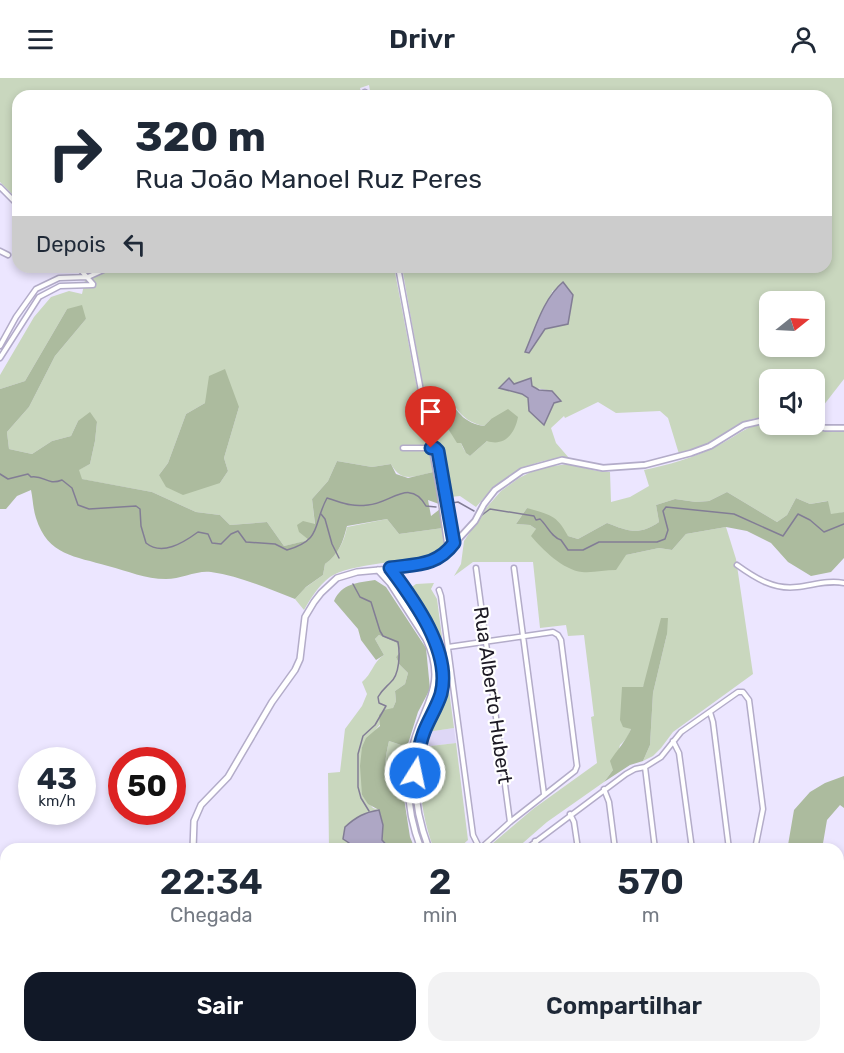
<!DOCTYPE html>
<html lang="pt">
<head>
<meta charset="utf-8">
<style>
	body { margin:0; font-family:Rubik,sans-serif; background:#f2f2f3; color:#1f2937; height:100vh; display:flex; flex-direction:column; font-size:22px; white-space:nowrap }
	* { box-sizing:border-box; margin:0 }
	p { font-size:20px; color:#747a83 }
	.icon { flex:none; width:33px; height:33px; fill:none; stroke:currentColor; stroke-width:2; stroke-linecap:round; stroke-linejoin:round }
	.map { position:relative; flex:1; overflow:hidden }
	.drawer { position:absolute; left:0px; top:765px; width:844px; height:210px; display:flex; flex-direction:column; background:#fff; border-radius:18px 18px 0 0; box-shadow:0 3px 9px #0003 }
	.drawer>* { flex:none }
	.guide { position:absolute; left:12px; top:12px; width:820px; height:183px; border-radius:18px; box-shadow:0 3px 9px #0003; background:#fff; color:#1f2937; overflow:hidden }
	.needle { width:39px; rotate:72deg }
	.buttons { position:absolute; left:759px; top:213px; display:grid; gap:12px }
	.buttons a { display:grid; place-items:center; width:66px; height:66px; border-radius:12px; background:#fff; box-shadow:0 3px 9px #0003; font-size:30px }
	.speed { position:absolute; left:18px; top:669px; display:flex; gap:12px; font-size:30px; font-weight:700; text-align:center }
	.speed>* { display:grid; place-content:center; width:78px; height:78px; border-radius:50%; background:#fff; box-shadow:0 3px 9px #0003; line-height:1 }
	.speed small { font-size:15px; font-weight:400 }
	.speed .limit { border:9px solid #d22; background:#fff; color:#111 }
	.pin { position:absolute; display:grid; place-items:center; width:51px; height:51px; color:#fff; margin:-62px -26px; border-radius:50% 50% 50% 0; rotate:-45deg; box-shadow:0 0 6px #0007 }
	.pin .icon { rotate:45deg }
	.me { position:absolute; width:66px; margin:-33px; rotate:10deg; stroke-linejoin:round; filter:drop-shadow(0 0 4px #0008) }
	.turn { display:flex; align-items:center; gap:21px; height:126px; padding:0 24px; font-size:27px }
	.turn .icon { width:78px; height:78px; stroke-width:2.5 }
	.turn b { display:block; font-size:42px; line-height:51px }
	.then { display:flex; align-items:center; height:57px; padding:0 24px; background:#0003; gap:12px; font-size:22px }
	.eta { display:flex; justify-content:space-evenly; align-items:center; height:102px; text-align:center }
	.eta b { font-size:36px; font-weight:600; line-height:42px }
	.action { display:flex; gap:12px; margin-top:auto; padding:12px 24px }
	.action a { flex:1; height:69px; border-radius:18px; background:#111827; color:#fff; font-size:24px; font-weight:600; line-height:69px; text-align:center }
	.action a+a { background:#f2f2f3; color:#1f2937 }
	header { display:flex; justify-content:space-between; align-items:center; height:78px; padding:0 24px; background:#fff; font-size:27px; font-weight:600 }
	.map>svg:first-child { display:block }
	.built { fill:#ded7f6 }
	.green { fill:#c9d7be; fill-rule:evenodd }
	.forest { fill:#acbb9e }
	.water { fill:#aea7c5; stroke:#827d95; stroke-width:1.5 }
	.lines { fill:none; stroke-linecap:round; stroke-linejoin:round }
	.stream { stroke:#827d95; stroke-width:1.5 }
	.minor-casing { stroke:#b3acc9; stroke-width:7 }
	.tertiary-casing { stroke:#b3acc9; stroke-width:8 }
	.secondary-casing { stroke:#b3acc9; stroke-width:8 }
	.primary-casing { stroke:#b3acc9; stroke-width:9 }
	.minor { stroke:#fff; stroke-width:4 }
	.tertiary { stroke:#fff; stroke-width:4.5 }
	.secondary { stroke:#fff; stroke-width:5 }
	.primary { stroke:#fff; stroke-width:6 }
	.route-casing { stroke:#114b97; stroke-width:15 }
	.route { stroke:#1a73e8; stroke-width:10 }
	.labels { text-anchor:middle; stroke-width:4.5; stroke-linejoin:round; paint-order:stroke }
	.street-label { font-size:20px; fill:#1d1a25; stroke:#fff }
</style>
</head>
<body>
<header><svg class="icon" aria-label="menu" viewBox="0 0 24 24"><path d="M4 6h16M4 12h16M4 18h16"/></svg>Drivr<svg class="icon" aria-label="person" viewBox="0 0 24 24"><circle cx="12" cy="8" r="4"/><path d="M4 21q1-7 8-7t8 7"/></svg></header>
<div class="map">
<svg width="844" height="975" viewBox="0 0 844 975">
	<rect width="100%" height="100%" fill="#ece6ff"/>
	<path class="built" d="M454,650L456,665L422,669L427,654Z"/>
	<path class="green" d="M0,0H844V301L823,328L815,330L814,302H770L769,338L752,341L714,363L679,376L668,340L660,333L616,335L598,324L565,340L564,338L551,350L556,365L569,380C528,381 502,398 476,429L460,418L450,419L440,370L434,366L432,360L402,189H826V18H371L369,7L360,10L362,18H18V122L0,104ZM553,212L568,246L545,251L543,233ZM770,224H814V268H770ZM514,306L552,313L560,323L554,325L544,347L528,320L522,316ZM456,330C462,339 472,346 484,348L491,341L487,363L470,378C457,369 458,344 456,330Z
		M83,189H394L433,394C414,398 402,406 391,386L372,389L337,383L328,403L312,421L315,447L310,462L284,468L267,444L230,447L220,437L196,434L152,414L81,401L78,392L90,386L95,363L97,344L78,343L71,358L52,363L32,376L9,371L7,354L29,329L55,278L86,241L67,231L25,303L0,311V297L34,239L51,219L69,213L82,216L87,193ZM205,325L239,329L224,380L228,393L220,405L159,397L168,385L186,336Z
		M769,344L770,346L794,347L829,354H844V434L831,437L827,423L810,426L796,420L787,437L777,444L727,414L709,423L696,424L675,421L656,427L659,444C639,458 628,453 607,445L578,461L568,458L527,430L516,446L530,447L536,451L626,477L659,470L672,472L686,456L726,449L736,481L753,596L673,654L661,670L653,678L643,683L650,667L653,615L667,556L643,609H622L631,651L627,660L620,667L613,692L604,704L547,744L516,771H486L533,731L597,685L591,639L594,638L584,557L568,558L566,547L540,550L533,484H473L454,498L461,486L464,463L487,429L501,413L519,400L539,390L568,386L597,393L610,394L611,424L630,419L649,408L644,392C668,387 693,380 715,369C734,360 748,346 769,344Z
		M387,441L399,456L443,450L445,470L437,479C412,482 348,486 330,499C318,508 311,520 304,532L295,521L305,510L323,497L325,486C338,476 344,464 347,449Z
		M434,505L431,511L437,521L454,650L427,654C432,646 438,638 441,629C460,587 431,550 410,516L409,511L416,506Z
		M379,557L397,565L400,574L396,579L399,586L408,595L405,606L395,613L396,623L393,630L362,669V717L373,730L379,732C365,734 356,739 345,749L351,771H329L328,695L340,694L345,651L362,628L367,616L362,604C372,596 373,584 384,577L375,561Z
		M389,663L407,669L404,686L403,714C381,700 384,686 389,663Z
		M456,665L468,762L458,771H434C421,738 418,705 422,669Z
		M0,865L6,867V969H70L67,975H0Z"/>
	<path class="forest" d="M82,227L86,241L55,278L29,329L7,354L9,371L32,376L52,363L71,358L78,343L90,334L97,344L95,363L90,386L79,392L82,401L152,414L196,434L220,437L230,447L267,444L284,468L309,462L299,454L297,447L303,443L315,446L312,421L328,403L337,383L372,389L391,386L396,396L408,400L433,394L439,426L428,422L431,438L440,431L443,450L399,456L387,441L347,448C343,464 339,476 325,486L323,497L306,509L295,521C268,511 240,498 211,494C197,492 181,501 166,501C145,501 128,493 108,488C75,478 48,478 36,440C33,431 33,421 31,412L17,418L6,431H0V311L25,303L67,231Z
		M225,291L239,329L224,380L228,393L220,405L183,417L166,409L159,397L168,385L186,336L205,325L209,298Z
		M441,323C452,324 454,330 461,337C466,343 476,347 484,348L491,341L508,331L518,339C515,355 505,369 487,363L470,378L466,375L461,365H457L437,333V327Z
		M727,414L777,444L787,437L796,420L810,426L828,423L831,436L844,434V480L831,494L811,498L788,484L771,465L747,453L726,449L686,456L672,472L659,470L626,477L616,492C605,492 593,495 582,494C563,492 542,471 531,458L536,451L530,447L516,446L527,430C550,437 556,436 568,458L578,461L607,445C628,453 639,458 659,444L656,427L675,421L696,424L709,423Z
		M375,502L386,509L426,570L430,611L418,634L407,669L389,663C384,686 381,700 403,714L410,759L415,771H390L382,762L383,747L379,732L368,726L362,717L360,688L362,669L366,660L380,648L379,637L384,632L393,630L396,623L395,613L405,606L408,595L399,586L396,579L400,574L397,565L379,557L375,561L384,577L376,582L361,562L358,551L334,523C342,505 357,505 375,502Z
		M661,540H668L667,556L653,615L650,667L643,683L630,687L604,704L613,692L610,683C617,672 626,663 631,651L623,649L620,642L622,609H643Z
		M844,698V730L840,727L827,742L822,771H789L788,767L794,732L810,714L825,705Z
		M225,969H294L290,975H233Z
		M376,969H443L444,975H379Z
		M636,969H766L769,975H652Z"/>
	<path class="water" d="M563,204L573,217L568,246L545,251L529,275L525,274C535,251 543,221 563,204Z
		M509,300L514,306L531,300L532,308L539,312L552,313L561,323L554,325L544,347L529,333L528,320L522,316L499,310Z
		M379,732L383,747L382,762L390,771H351L349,765L343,761L345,749C356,739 365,734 379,732Z"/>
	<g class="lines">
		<path class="stream" d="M0,396L8,401L28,396L31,399C45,397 47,408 62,402L72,410L78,427L89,431L136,428L140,431L141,448L146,465C162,478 183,465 198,454L208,456L212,465L221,466L231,456L238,453L246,464L275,466L287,472C323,461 312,448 327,420C344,425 350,429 368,427C390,426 410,399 426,428L436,429
			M452,425L458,424L474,433
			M321,436L325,441L332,466L339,480
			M482,437L490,431L534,438L536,442L540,441C547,447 551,459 561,462L568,472H583L599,464H657L665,461L668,452L663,433L666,429L734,436L783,458L798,436L810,442L824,454L844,446
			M353,506L360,519L371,524L380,553L383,558L398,564C400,575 400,597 390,605C385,610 382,612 378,619L379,625L386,628L375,647L363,658L358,676V709L361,720L369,733
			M409,969L411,975"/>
		<g class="minor-casing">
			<path id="minor" d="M365,14L366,18
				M0,109L18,127
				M0,173L8,177
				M78,189L93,206
				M398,189L439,410L448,472
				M0,268L16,239L36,211L59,200L88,199L110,189
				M0,280L39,219L60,208L93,207
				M403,370H435L438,373L454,465
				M737,487C755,500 774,512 797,509C814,507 828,502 844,505
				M476,490L510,744
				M514,490L544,716
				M439,512L441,518L473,757L480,771L510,744L575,693L577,688L561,562L558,557L553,554L448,569
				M710,634L713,644L729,771
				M673,663L679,675L692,771
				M645,689L655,771
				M604,711L609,724L615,771
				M570,736L574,744L578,771
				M535,763L539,771
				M526,771L626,696L635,691L645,689L661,679L681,654L738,614H743L749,622L763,731L755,771
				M492,969L493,975
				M529,969L530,975
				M567,969L568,975
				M605,969L606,975
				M140,975L142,969
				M182,975L185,969"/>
		</g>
		<g class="tertiary-casing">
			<path id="tertiary" d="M810,346L825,350H844
				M390,491L435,483L443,478L475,443L484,426L495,412L522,393L562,382L603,390L645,387L691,375L710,368L744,347L770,341"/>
		</g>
		<g class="secondary-casing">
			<path id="secondary" d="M378,492L390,505L426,561C450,611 419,630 411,676C405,708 409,740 421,771
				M193,771L194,743L201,727L228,699L272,624L295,592L300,581L305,539L314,524L321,515L337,500L357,494L390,491C413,520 445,565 443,604C442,623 429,638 423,655C410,693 415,734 429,771
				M772,969L774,975
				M779,969L782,975"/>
		</g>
		<g class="primary-casing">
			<path id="primary" d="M0,842L6,845
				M0,859L6,861
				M71,975L74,969
				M77,975L80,969
				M94,975L97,969"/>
		</g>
		<use href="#minor" class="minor"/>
		<use href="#tertiary" class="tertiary"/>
		<use href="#secondary" class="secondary"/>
		<use href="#primary" class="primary"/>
	</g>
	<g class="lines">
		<g class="route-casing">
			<path id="route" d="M415,695C417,681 419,667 424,654C429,641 437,629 441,616C452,574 414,522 390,490C417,486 437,488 454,465L438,373L435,370H431"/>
		</g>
		<use href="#route" class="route"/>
	</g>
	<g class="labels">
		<g class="street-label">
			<text transform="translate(493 617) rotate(82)" y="7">Rua Alberto Hubert</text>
		</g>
	</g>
</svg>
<div class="buttons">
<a><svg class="needle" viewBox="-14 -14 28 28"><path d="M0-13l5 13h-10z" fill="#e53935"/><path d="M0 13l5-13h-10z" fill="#747a83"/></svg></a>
<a><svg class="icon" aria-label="sound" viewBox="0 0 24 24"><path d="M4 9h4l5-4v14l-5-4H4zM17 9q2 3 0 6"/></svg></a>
</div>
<div class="speed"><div>43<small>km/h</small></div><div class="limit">50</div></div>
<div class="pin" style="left:431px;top:370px;background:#d93025"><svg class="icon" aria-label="arrive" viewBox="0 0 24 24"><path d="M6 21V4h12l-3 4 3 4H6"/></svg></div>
<svg class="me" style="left:415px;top:695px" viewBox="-20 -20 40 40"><circle r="17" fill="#1a73e8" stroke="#fff" stroke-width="3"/><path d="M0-11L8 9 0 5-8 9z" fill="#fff"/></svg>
<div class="guide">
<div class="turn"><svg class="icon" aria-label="right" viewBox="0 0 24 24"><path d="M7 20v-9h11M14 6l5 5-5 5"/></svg><div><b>320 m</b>Rua João Manoel Ruz Peres</div></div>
<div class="then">Depois<svg class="icon" aria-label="left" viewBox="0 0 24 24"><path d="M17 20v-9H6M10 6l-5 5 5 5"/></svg></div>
</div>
<section class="drawer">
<div class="eta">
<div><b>22:34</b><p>Chegada</p></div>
<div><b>2</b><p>min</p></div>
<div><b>570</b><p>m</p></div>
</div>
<div class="action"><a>Sair</a><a>Compartilhar</a></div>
</section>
</div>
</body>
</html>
